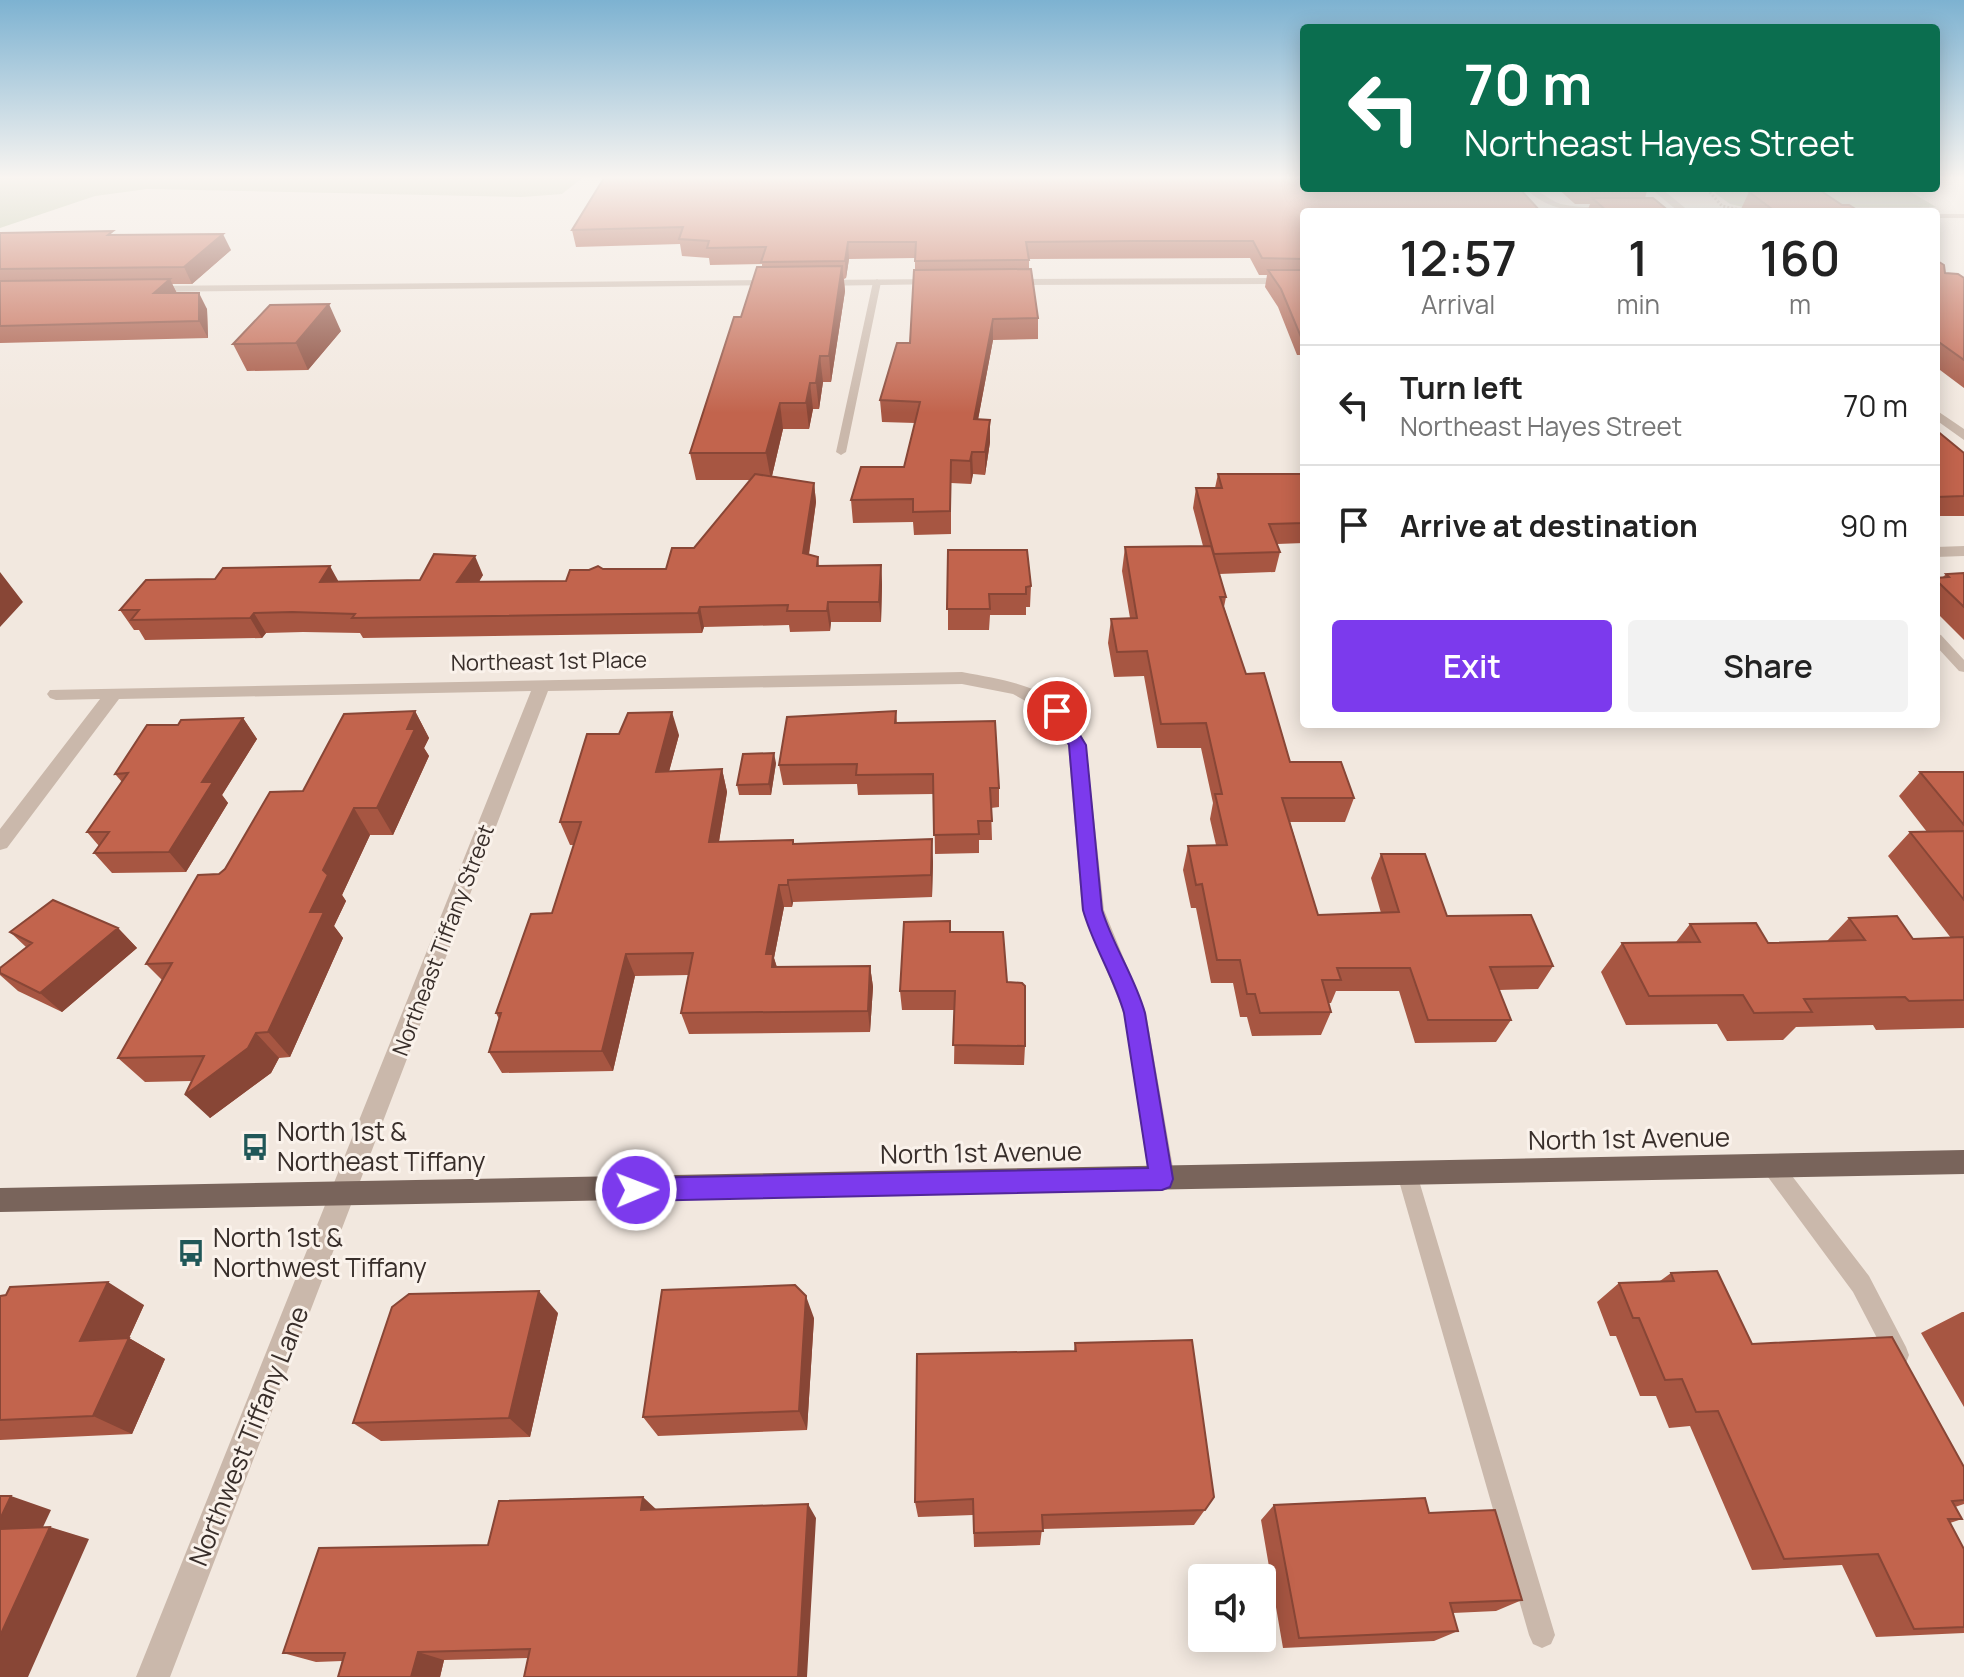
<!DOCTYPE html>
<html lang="en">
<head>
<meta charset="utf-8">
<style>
	body { margin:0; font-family:Manrope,sans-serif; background:#f2f2f2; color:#222; height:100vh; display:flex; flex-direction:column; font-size:30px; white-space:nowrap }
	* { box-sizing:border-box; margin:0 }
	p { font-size:26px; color:#767676 }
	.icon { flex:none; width:44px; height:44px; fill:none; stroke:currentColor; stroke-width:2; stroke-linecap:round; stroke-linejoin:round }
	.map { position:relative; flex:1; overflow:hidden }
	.side { position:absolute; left:1300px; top:208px; width:640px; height:520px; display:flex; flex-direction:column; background:#fff; border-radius:8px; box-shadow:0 4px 20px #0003 }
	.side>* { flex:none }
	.hud { position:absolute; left:1300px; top:24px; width:640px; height:168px; border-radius:8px; box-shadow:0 4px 20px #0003; background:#0b6e4f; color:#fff; overflow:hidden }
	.controls { position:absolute; left:1188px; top:1564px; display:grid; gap:16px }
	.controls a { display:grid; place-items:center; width:88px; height:88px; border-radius:8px; background:#fff; box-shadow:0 4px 20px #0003; font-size:40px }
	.pin { position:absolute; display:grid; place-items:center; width:68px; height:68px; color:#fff; margin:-34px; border:4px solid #fff; border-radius:50%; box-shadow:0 2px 8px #0007 }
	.me { position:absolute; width:88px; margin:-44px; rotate:89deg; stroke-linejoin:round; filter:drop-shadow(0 0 6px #0008) }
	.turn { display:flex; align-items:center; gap:28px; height:168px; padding:0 32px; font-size:36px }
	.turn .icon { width:104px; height:104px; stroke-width:2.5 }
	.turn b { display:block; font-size:56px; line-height:68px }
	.eta { display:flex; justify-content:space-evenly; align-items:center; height:136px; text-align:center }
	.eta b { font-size:48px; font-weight:600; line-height:56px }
	.cta { display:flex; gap:16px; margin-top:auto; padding:16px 32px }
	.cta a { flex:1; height:92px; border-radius:8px; background:#7c3aed; color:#fff; font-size:32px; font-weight:600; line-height:92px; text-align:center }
	.cta a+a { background:#f2f2f2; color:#222 }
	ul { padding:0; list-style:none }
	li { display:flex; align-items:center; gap:24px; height:120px; padding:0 32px; border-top:2px solid #e0e0e0 }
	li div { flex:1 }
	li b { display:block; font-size:30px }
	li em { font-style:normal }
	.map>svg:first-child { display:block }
	.green { fill:#b7c19f }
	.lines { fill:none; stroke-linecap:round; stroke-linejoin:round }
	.path { stroke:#b6a295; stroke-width:3; stroke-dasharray:2 2; stroke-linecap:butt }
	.service { fill:#cab8ab; fill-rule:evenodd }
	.minor { fill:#cab8ab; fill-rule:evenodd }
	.tertiary { fill:#cab8ab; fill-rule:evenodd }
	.primary { fill:#79645b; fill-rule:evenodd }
	.wall { fill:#a75642 }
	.shaded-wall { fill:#884636 }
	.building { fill:#c2644d; stroke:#884636; stroke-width:2 }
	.route { fill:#7c3aed; stroke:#51269a; stroke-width:2 }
	.labels { text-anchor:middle; stroke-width:6; stroke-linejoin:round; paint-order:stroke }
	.street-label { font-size:22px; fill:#382e2a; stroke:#faf2eb }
	.near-poi-label { font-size:26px; fill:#382e2a; stroke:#faf2eb; text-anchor:start }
	.near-street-label { font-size:26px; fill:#382e2a; stroke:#faf2eb }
</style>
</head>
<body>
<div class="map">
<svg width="1964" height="1677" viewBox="0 0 1964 1677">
	<rect width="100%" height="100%" fill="#f2e8df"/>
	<path class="green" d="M0,178H582L562,194L522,197L147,189L95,196L0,228Z
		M1708,188H1904L1936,207L1748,208L1730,204Z"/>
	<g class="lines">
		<path class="path" d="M1707,189L1722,206L1749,212"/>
		<path class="service" d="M1525,188C1539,188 1548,200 1561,204C1577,208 1593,207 1609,207L1613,209L1609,211C1577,212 1549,212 1525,188Z
			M1936,214H1964V218H1936Z
			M877,279L881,282L846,452L841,455L836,452L873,282Z
			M1936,634L1941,635L1964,660V672L1959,671L1936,646Z
			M1772,1156L1779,1159L1869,1276L1906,1347L1909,1355L1906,1363L1898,1366L1890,1363L1853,1292L1765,1173L1762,1166L1765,1159Z
			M1407,1164L1414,1167L1417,1174L1555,1635L1551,1644L1542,1648L1533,1644L1529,1635L1397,1174L1400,1167Z"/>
		<path class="minor" d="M1304,278V284L1008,285L1003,282L1008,279Z
			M940,279L945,282L944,284L816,286L811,283L816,280Z
			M776,280L780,281V285L148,292L143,289L148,286Z
			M1964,546V556L1936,557V547Z
			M962,672C1018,683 1061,686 1086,745L1104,910L1146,1013L1175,1179L1171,1188L1162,1191L1153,1188L1149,1179L1124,1013L1082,910L1068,745L1051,715L1013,694L962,684L548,691L170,1677H136L531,691L119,699L7,848L0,850V829L100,699L56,700L50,698L47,694L50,690Z"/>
		<path class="tertiary" d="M1650,188H1661L1690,212H1679Z
			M1936,410L1964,429V440L1936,420Z"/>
		<path class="primary" d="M1964,1150V1174L0,1212V1188Z"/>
	</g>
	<path class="wall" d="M1557,188H1648L1645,198L1670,212H1587L1590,204H1575Z
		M1749,192L1842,205L1860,212H1745L1741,209Z
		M1304,212V355H1297L1278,307L1265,287L1267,275H1259L1250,258L1029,259V269L1038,318V339L993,340L978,419L990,442L985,475L973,474L971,484L951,483V534L914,535L913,522L853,523L851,500L904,467L915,423L882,422L880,400L910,343L915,270V258L849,259L846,278L844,279L845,291L831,382H823L819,409H813L809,429H783L772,476L814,483L816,502L809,555L818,557L819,566L881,565L882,585L881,622H831L830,631L790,632L789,625L704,627L702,633L363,638L360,633L303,632L266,633L262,638L145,640L139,630H134L120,610L338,582L420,580L483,575L479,582L566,581L603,569H666L694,548L750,480H696L690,453L741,317L762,267V264L710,265L709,258L682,256L680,244L576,247L572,230Z
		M0,233L115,235L231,250L192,284H172L177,293L207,309L208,338L0,343Z
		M1936,260L1945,273L1964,278V388L1936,367Z
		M341,331L308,370L247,371L233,344Z
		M1936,430L1964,453V516H1936Z
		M1218,474H1304V543L1277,544L1280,552L1275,572L1219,574L1226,597L1224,607L1246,674L1290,762L1354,798L1345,822H1290L1318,915L1381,913L1371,878L1381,854L1447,916L1553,966L1538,989L1499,990L1511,1020L1496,1042L1415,1043L1399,991H1336L1331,1003H1328L1331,1012L1321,1035L1252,1036L1247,1017H1240L1233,983H1211L1196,908H1191L1183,870L1188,846L1216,845L1210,819L1213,803L1201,748H1157L1144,676L1114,677L1108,643L1111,619L1130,618L1122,571L1125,547L1203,546L1193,508L1196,488H1215Z
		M948,550L1031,586L1030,607H1026V615H990L989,630H948Z
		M1964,573V640L1936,612V578L1943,577L1946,574Z
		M415,711L429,738L424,748L429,756L393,835H370L342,895L346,901L334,926L343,938L290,1057L279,1058L271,1073L210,1118L191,1081L145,1082L118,1058L162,980L146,964L219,874L303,791Z
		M896,711L897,723L999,788V807L991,808L992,840H979V853L935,854L934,794L858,795L857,784L783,785L779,765Z
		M243,718L257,739L222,795L228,803L186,872L112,873L94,853L99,846L87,832L122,782L115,774L178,725Z
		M619,734L679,735L669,771L722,769L727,792L719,842L794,844L933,861L932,897L793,902L792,907H784L774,958L777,967L870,966L873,987L870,1032L689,1034L681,1013L689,975L635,976L613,1071L502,1073L489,1052L499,1019L496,1013L552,913L574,845H570L560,822Z
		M776,763L771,795H739L737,785Z
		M1920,772H1964V1028L1876,1030L1873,1025L1796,1027L1783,1040L1727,1041L1717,1024L1626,1025L1601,972L1622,943L1676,942L1690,924L1768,943L1827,941L1849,918L1913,939L1951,938L1888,856L1910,832H1927L1899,796Z
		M950,921V932L1007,982L1025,1046L1024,1065L954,1064L955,1010H902L900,991Z
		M118,928L137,948L62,1012L18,991L0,975V968L26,947L10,932Z
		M1671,1273L1752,1344L1964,1467V1504L1955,1507L1962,1519L1950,1523L1964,1549V1633L1876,1637L1842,1565L1752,1570L1690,1426L1669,1428L1656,1396H1640L1616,1336H1610L1597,1302L1619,1283L1660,1281Z
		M0,1296L144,1305L129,1338L165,1359L132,1434L0,1440Z
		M1962,1312H1964V1407L1921,1333Z
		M558,1313L530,1437L381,1441L353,1423Z
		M814,1318L807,1430L658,1436L643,1417Z
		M1075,1343L1214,1497L1194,1525L1042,1529L1040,1545L974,1547L973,1515L918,1517L915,1502L1074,1351Z
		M1274,1505L1429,1513L1522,1600L1496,1611L1453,1613L1458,1631L1434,1641L1283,1648L1261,1520Z
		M657,1510L816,1518L528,1658L444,1660L440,1677H338L342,1661L316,1662L283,1653L488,1545Z"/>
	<path class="shaded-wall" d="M223,234L231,250L192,284L184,267Z
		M848,242L849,259L846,278L845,261Z
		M842,266L845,291L831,382L829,356Z
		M170,279L178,296L154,293Z
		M199,293L207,309L208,338L199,321Z
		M329,304L341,331L308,370L296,343Z
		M993,319V340L974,441V419Z
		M820,356L823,382L819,409L816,383Z
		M810,383L813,409L809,429L806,403Z
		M780,403L783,429L771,480L766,453Z
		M990,420V442L985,475V452Z
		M972,452L973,474L971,484L970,461Z
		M814,483L816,502L806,573L803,553Z
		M475,556L483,575L465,602L457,582Z
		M881,565L882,585L881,622L879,602Z
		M330,566L341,586L320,582Z
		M0,572L23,602L0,627Z
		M828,602L831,622L830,631L827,611Z
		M700,607L704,627L702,633L698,613Z
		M254,613L266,633L262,638L250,618Z
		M415,711L429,738L424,748L429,756L393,835L377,808L407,729Z
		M672,712L679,735L663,794L656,772Z
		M243,718L257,739L222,795L228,803L186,872L169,852L202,782Z
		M774,753L776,763L771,795L769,784Z
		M722,769L727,792L715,865L709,842Z
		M354,808L370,835L342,895L346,901L334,926L343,938L290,1057L268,1032L310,912L323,870Z
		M932,839L933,861L932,897L931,875Z
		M788,880L793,902L792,907L788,885Z
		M779,885L784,907L774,958L779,975L777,988L766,954Z
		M118,928L137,948L62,1012L40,993Z
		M626,954L635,976L613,1071L602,1051Z
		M870,966L873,987L870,1032L868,1011Z
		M256,1033L279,1058L271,1073L210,1118L185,1095Z
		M108,1282L144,1305L129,1338L165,1359L132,1434L93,1416L80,1341Z
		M539,1291L558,1313L530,1437L509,1418Z
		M806,1296L814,1318L807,1430L799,1411Z
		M11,1496L51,1510L36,1542L0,1531V1519Z
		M643,1497L658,1511L641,1510Z
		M808,1504L816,1518L807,1677H798Z
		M50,1527L89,1539L28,1677H0V1636Z
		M418,1652L444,1660L440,1677H411Z"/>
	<path class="building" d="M604,178H1304V188H1519L1541,212H1304V259L1262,258L1253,241H1133L1026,242L1029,260L915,261L916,242H848L845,261L761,262L766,247L707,248L709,241L679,239L683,227L572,230Z
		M1821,191L1842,205H1849L1860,212H1776L1749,192Z
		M1592,198H1653L1670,212H1608Z
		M113,231L108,235L223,234L184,267L0,269V233Z
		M1936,260L1944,265L1945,273L1958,274L1964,278V360L1936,340Z
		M842,266L829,356H820L816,383H810L806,403H780L766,453H690L734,317H741L757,267Z
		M1031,269L1038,318L993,319L974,419L990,420L985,452H972L970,461L951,460L950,511L913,512V499L851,500L861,467H904L920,402L880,400L897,343H910L914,270Z
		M1268,270H1304V337H1301L1281,289Z
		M170,279L154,293H199V321L0,326V281Z
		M329,304L296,343L233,344L270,305Z
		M1936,430L1964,453V496L1936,497Z
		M755,474L814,483L803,553L818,557L817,566L881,565L879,602H828L827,611H787L788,605L700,607L698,613L352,618L355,614L292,612L254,613L250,618L131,620L139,610H120L146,580L215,579L223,568L330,566L320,582L420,580L434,554L475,556L457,582L566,581L570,570H589L598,566L603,569H666L672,548H694Z
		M1218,474H1304V523L1269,524L1280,552L1214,554L1196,488H1222Z
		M1211,546L1226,597H1220L1246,674L1264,673L1290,762H1341L1354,798H1282L1318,915L1399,912L1381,854H1425L1447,916L1531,915L1553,966L1490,967L1511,1020H1428L1410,968H1337L1341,980H1322L1331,1012L1260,1013L1255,994H1247L1240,960H1217L1202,884L1196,885L1188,846L1227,845L1215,794H1222L1206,723L1161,724L1147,651L1117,652L1111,619L1137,618L1125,547Z
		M948,550H1027L1031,586L1026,587V594H989L990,609H947Z
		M1964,573V607L1936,580V578L1949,577L1946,574Z
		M415,711L407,729H415L377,808H354L323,870L328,875L310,912H324L268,1032L256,1033L248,1048L185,1095L204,1056L118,1058L172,963L146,964L198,875L219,874L225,869L270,792L303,791L344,714Z
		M896,711L895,723L995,721L999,788H990L992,821H978L979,834L934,835L933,774L856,775L857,764L779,765L787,717Z
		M672,712L656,772L722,769L709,842L793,840V844L932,839L931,875L788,880V885H779L766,954H773L772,967L870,966L868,1011L681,1013L693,953L626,954L602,1051L489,1052L501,1013H496L531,914L552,913L581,822H560L587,734H619L628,713Z
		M243,718L202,782H213L169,852L94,853L109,832H87L128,773L115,774L147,725H178L181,720Z
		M774,753L769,784L737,785L743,754Z
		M1920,772H1964V825Z
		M1964,831V900L1910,832Z
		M53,900L118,928L40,993L0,973V968L32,943L10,932Z
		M1897,916L1913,939L1964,937V1000L1909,1001L1905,997L1804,999L1812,1012L1754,1013L1743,995L1649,996L1622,943L1700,942L1690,924L1756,923L1768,943L1865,940L1849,918Z
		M950,921V932H1003L1007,982L1022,983L1025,986V1046L953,1045L955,991H900L904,922Z
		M1717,1271L1752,1344L1892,1337L1964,1467V1500L1952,1501L1962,1519H1948L1964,1549V1627L1914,1629L1878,1554L1784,1559L1718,1411L1696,1412L1682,1379L1665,1380L1639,1318H1633L1619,1283L1674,1281L1671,1273Z
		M108,1282L80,1341L129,1338L93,1416L0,1420V1296L6,1295L10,1287Z
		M795,1285L806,1296L799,1411L643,1417L662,1290Z
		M539,1291L509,1418L353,1423L392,1307L409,1294Z
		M1192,1340L1214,1497L1205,1510L1042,1515L1043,1531L974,1533L973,1499L915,1502L917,1354L1076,1351L1075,1343Z
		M0,1496H11L0,1519Z
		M643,1497L641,1510L808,1504L798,1677H524L530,1649L418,1652L411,1677H338L345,1653H283L319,1548L488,1545L499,1501Z
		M1425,1498L1429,1513L1495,1510L1522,1600L1450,1603L1458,1631L1299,1638L1274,1505Z
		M50,1527L0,1636V1529Z"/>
	<linearGradient id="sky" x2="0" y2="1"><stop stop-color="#7db2d1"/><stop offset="0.43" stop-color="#f9f5f1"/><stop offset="1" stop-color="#f9f5f1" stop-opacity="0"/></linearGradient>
	<rect width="1964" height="413" fill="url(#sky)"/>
	<path class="route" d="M1057,705L1063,707L1086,745L1102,910C1113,946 1135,977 1145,1013L1173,1179L1170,1187L1162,1190L636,1201L627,1198L624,1190L627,1182L636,1178L1148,1168L1124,1013C1114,977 1093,946 1083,910L1069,745L1049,711Z"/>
	<defs>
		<g id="bus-bare" transform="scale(2.16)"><path d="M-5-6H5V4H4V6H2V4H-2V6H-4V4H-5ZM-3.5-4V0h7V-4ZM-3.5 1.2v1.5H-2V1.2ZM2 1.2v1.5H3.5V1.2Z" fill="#205758" stroke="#faf2eb" stroke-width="2.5" paint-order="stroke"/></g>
	</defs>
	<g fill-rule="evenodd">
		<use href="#bus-bare" x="255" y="1147"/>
		<use href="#bus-bare" x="191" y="1253"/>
	</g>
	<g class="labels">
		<g class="street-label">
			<text transform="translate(549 661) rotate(-1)" y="8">Northeast 1st Place</text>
			<text transform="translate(443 940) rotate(-69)" y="8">Northeast Tiffany Street</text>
		</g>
		<g class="near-poi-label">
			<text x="277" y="1141">North 1st &amp;<tspan x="277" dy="30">Northeast Tiffany</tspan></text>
			<text x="213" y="1247">North 1st &amp;<tspan x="213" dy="30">Northwest Tiffany</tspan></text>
		</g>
		<g class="near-street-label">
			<text transform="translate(1629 1139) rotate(-1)" y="9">North 1st Avenue</text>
			<text transform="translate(981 1153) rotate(-1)" y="9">North 1st Avenue</text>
			<text transform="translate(249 1436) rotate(-68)" y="9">Northwest Tiffany Lane</text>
		</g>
	</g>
</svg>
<div class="controls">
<a><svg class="icon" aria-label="sound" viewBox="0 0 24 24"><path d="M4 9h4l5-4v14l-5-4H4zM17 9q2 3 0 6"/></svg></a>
</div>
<div class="pin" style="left:1057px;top:711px;background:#d93025"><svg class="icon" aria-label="arrive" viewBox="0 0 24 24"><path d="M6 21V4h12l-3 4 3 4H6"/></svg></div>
<svg class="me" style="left:636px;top:1190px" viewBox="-20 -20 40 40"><circle r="17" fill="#7c3aed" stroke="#fff" stroke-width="3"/><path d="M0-11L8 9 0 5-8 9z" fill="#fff"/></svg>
<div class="hud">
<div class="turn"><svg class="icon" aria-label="left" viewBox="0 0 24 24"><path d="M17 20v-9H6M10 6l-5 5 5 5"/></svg><div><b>70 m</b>Northeast Hayes Street</div></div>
</div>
<section class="side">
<div class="eta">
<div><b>12:57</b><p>Arrival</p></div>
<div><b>1</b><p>min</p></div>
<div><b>160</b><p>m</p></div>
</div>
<ul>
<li><svg class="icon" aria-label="left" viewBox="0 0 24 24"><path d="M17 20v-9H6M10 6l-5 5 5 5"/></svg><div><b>Turn left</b><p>Northeast Hayes Street</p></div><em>70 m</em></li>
<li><svg class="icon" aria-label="arrive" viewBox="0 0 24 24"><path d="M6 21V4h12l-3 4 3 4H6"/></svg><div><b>Arrive at destination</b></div><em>90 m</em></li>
</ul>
<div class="cta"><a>Exit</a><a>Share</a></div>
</section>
</div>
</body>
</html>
